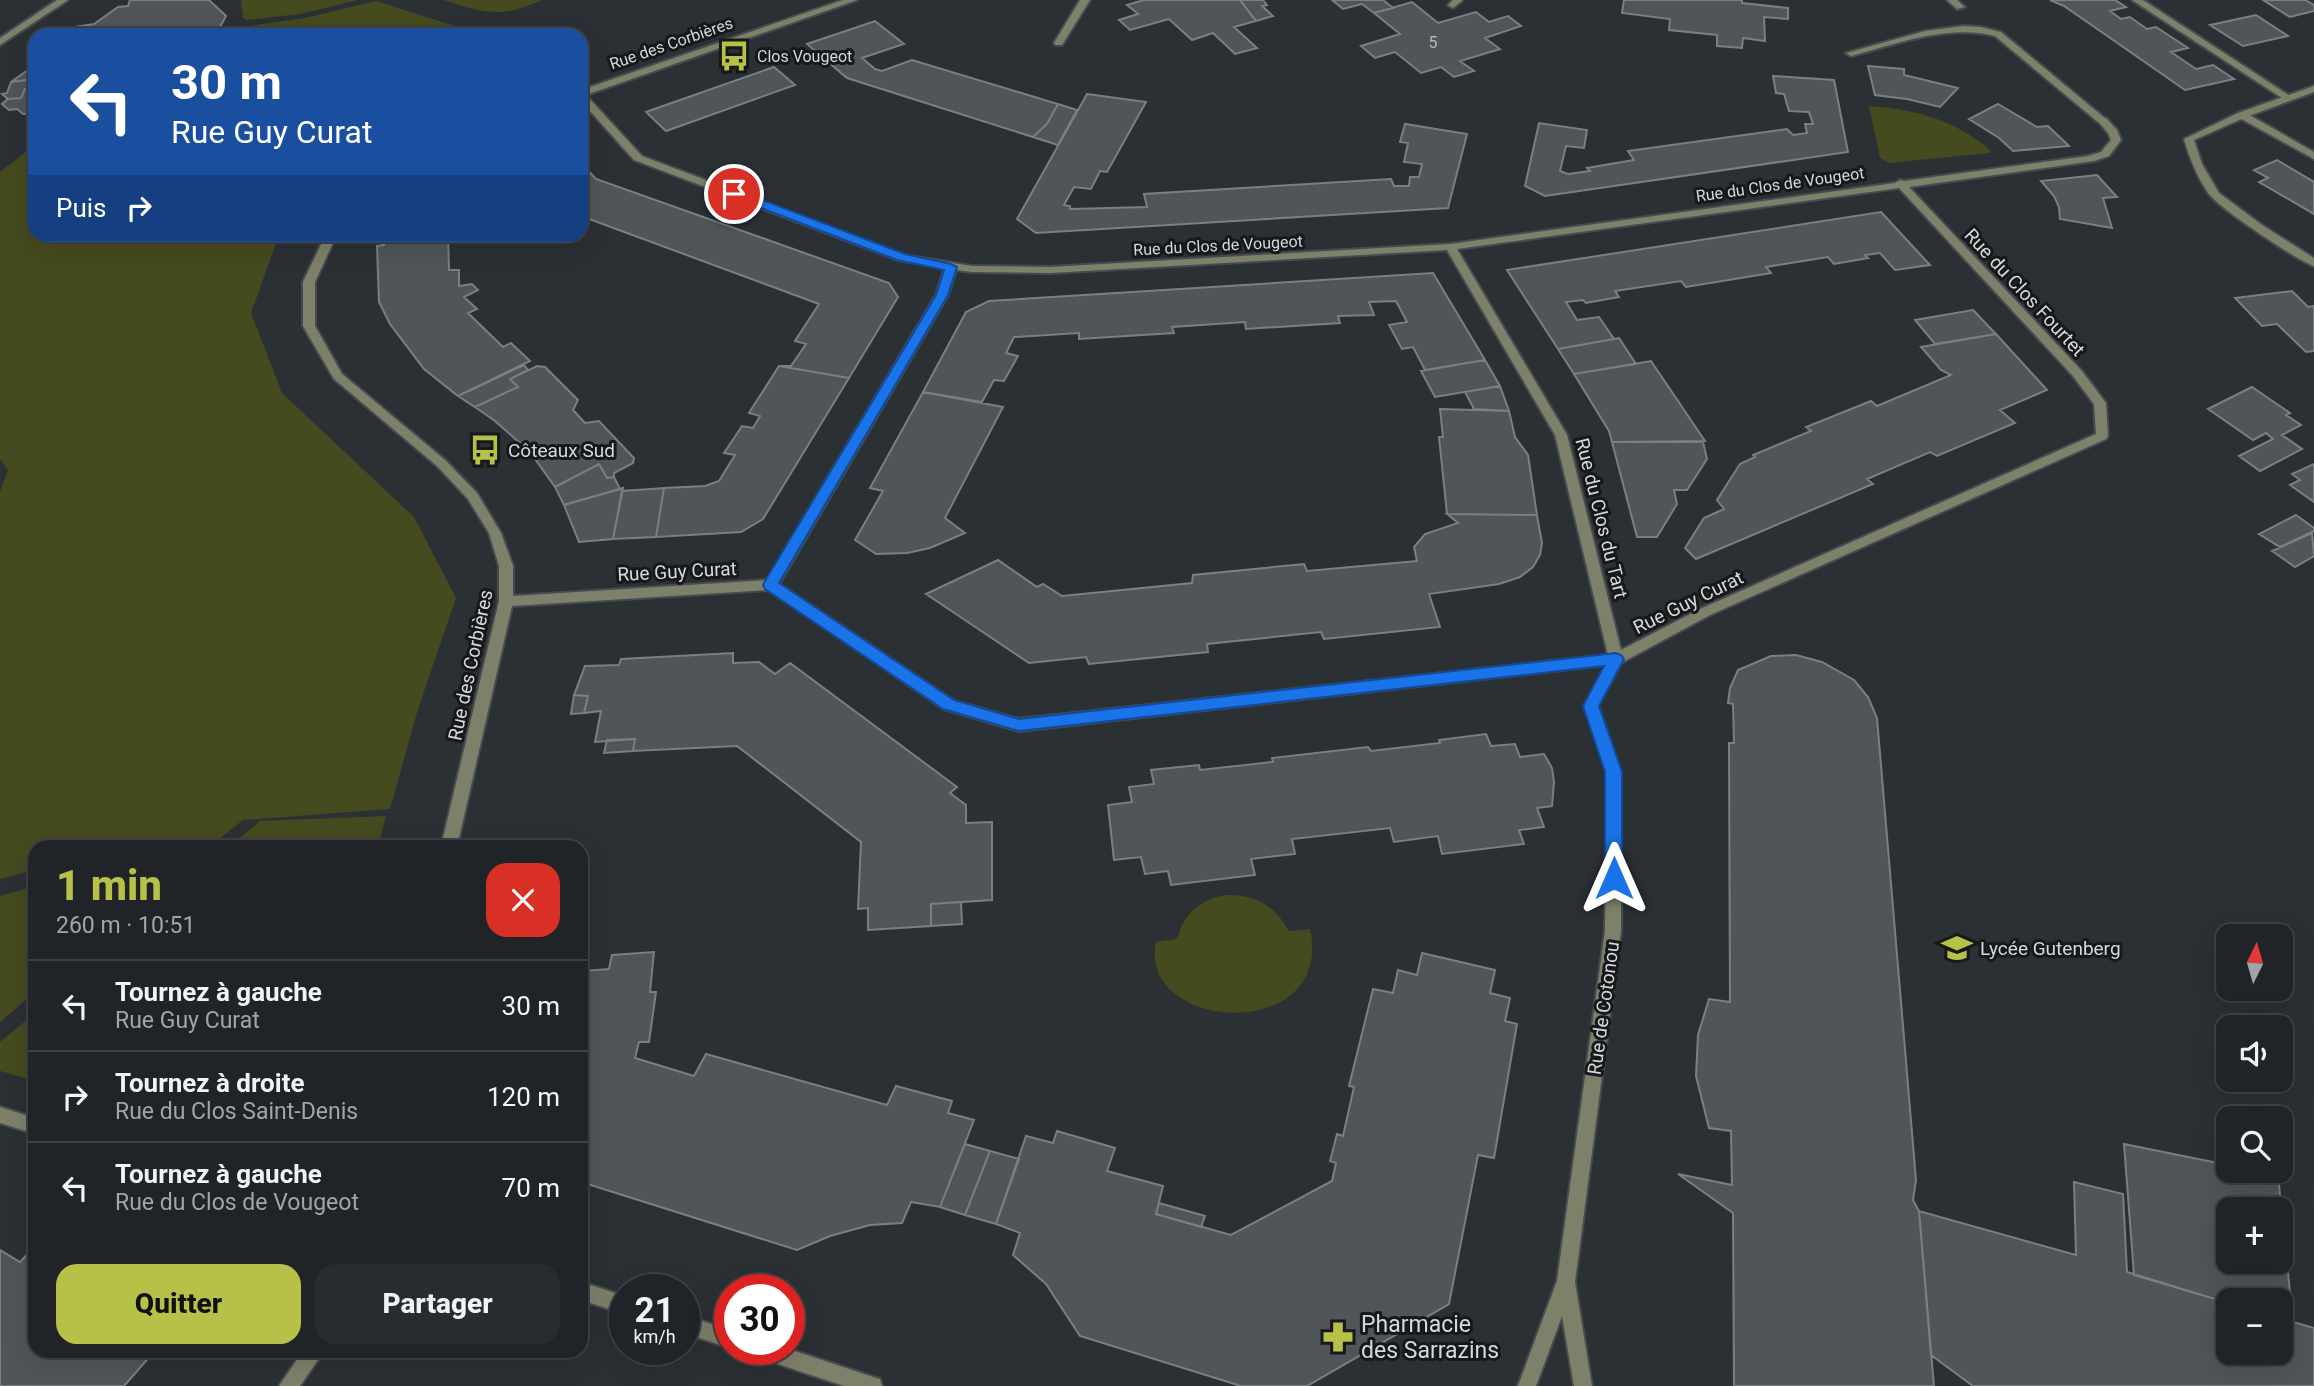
<!DOCTYPE html>
<html lang="fr">
<head>
<meta charset="utf-8">
<style>
	body { margin:0; font-family:Roboto,sans-serif; background:#282c30; color:#f1f3f6; height:100vh; display:flex; flex-direction:column; font-size:26px; white-space:nowrap }
	* { box-sizing:border-box; margin:0 }
	p { font-size:23px; color:#a2a4a8 }
	.icon { flex:none; width:38px; height:38px; fill:none; stroke:currentColor; stroke-width:2; stroke-linecap:round; stroke-linejoin:round }
	.map { position:relative; flex:1; overflow:hidden }
	.sheet { position:absolute; left:28px; top:840px; width:560px; height:518px; display:flex; flex-direction:column; background:#202428; border-radius:21px; box-shadow:0 7px 28px #0002,0 0 0 2px #3d4145 }
	.sheet>* { flex:none }
	.guide { position:absolute; left:28px; top:28px; width:560px; height:214px; border-radius:21px; box-shadow:0 7px 28px #0002,0 0 0 2px #3d4145; background:#1a4fa0; color:#fff; overflow:hidden }
	.needle { width:46px; rotate:5deg }
	.controls { position:absolute; left:2216px; top:924px; display:grid; gap:14px }
	.controls a { display:grid; place-items:center; width:77px; height:77px; border-radius:14px; background:#202428; box-shadow:0 7px 28px #0002,0 0 0 2px #3d4145; font-size:35px }
	.speed { position:absolute; left:609px; top:1274px; display:flex; gap:14px; font-size:35px; font-weight:700; text-align:center }
	.speed>* { display:grid; place-content:center; width:91px; height:91px; border-radius:50%; background:#202428; box-shadow:0 7px 28px #0002,0 0 0 2px #3d4145; line-height:1 }
	.speed small { font-size:18px; font-weight:400 }
	.speed .limit { border:10px solid #d22; background:#fff; color:#111 }
	.pin { position:absolute; display:grid; place-items:center; width:60px; height:60px; color:#fff; margin:-30px; border:4px solid #fff; border-radius:50%; box-shadow:0 2px 7px #0007 }
	.me { position:absolute; width:77px; margin:-38px; rotate:0deg; stroke-linejoin:round; filter:drop-shadow(0 0 5px #0008) }
	.turn { display:flex; align-items:center; gap:24px; height:147px; padding:0 28px; font-size:32px }
	.turn .icon { width:91px; height:91px; stroke-width:2.5 }
	.turn b { display:block; font-size:49px; line-height:60px }
	.then { display:flex; align-items:center; height:66px; padding:0 28px; background:#0003; gap:14px; font-size:26px }
	.round { display:grid; place-items:center; flex:none; width:74px; height:74px; border-radius:21px; background:#282c30 }
	.overview { display:flex; align-items:center; justify-content:space-between; height:119px; padding:0 28px }
	h1 { font-size:42px; font-weight:800; line-height:52px; color:#b8c147 }
	.cta { display:flex; gap:14px; margin-top:auto; padding:14px 28px }
	.cta a { flex:1; height:80px; border-radius:21px; background:#b8c147; color:#111; font-size:28px; font-weight:800; line-height:80px; text-align:center }
	.cta a+a { background:#282c30; color:#f1f3f6 }
	ul { padding:0; list-style:none }
	li { display:flex; align-items:center; gap:21px; height:91px; padding:0 28px; border-top:2px solid #3d4145 }
	li div { flex:1 }
	li b { display:block; font-size:26px }
	li em { font-style:normal }
	.map>svg:first-child { display:block }
	.green { fill:#464a1f }
	.building { fill:#4f5559; stroke:#797f84; stroke-width:2; fill-rule:evenodd }
	.lines { fill:none; stroke-linecap:round; stroke-linejoin:round }
	.service-casing { stroke:#464b50; stroke-width:4 }
	.minor-casing { stroke:#464b50; stroke-width:4 }
	.service { fill:#7e816a; fill-rule:evenodd }
	.minor { fill:#7e816a; fill-rule:evenodd }
	.route { fill:#1a73e8; stroke:#114b97; stroke-width:2 }
	.labels { text-anchor:middle; stroke-width:6; stroke-linejoin:round; paint-order:stroke }
	.number-label { font-size:16px; fill:#b4b8bb }
	.far-street-label { font-size:16px; fill:#d6d9dc; stroke:#16181a }
	.far-poi-label { font-size:16px; fill:#d6d9dc; stroke:#16181a; text-anchor:start }
	.street-label { font-size:19px; fill:#d6d9dc; stroke:#16181a }
	.poi-label { font-size:19px; fill:#d6d9dc; stroke:#16181a; text-anchor:start }
	.near-poi-label { font-size:23px; fill:#d6d9dc; stroke:#16181a; text-anchor:start }
</style>
</head>
<body>
<div class="map">
<svg width="2314" height="1386" viewBox="0 0 2314 1386">
	<rect width="100%" height="100%" fill="#2b3035"/>
	<path class="green" d="M241,0H358L300,14L247,20L243,18Z
		M443,0H542C499,19 486,13 443,0Z
		M376,1L483,35H229L241,27L305,18Z
		M1869,106C1914,109 1956,120 1990,150L1989,153L1889,163L1880,158Z
		M35,145V234L279,235L251,313L282,393L414,517L456,598L418,709L390,809L243,820L209,847H35V870L0,879V492L8,470L0,459V172Z
		M386,816L378,847H229L260,821Z
		M35,886V992L0,1022V896Z
		M1225,895C1255,894 1274,905 1289,931L1310,929C1335,1045 1137,1032 1156,942L1177,939C1184,914 1199,900 1225,895Z
		M35,1013V1081L0,1071V1042Z"/>
	<path class="building" d="M130,0H209L226,16L220,27L149,35H90L91,31L74,34L69,28L94,24L118,7L128,6Z
		M1144,0H1240L1256,21L1234,27L1257,48L1235,54L1213,33L1192,40L1169,19L1130,30L1119,20L1138,14L1127,5Z
		M1240,0H1263L1267,5L1262,6L1273,16L1256,21Z
		M1332,0H1383L1393,8L1374,13L1362,4L1343,9Z
		M1624,0H1742V3L1788,8V19L1764,17L1765,41L1743,38L1742,48L1717,46V35L1669,30L1670,19L1622,13Z
		M2050,0H2115L2126,7L2110,11L2121,19L2130,17L2147,29L2156,27L2188,48L2171,52L2196,69L2213,65L2234,79L2185,90L2064,6Z
		M2263,0H2305L2314,5V11L2290,17Z
		M1412,2L1438,23L1476,12L1489,22L1508,16L1521,26L1485,38L1500,49L1460,61L1474,71L1454,77L1441,67L1421,73L1395,52L1375,58L1361,46L1400,34L1374,13Z
		M2256,15L2288,36L2243,46L2210,25Z
		M875,21L904,44L862,58L875,69L882,71L912,60L1058,104L1047,124L1033,137L847,78L807,44Z
		M35,65V79L11,82Z
		M1868,66L1904,69V75L1958,88L1940,107L1907,99L1875,95Z
		M774,67L795,85L666,131L646,112Z
		M1773,76L1834,80L1848,152L1545,196L1525,186L1539,123L1587,130L1584,148L1566,146L1560,171L1568,174L1590,171L1587,168L1634,160L1628,151L1787,129L1793,135L1807,133L1805,124H1813L1809,112L1789,111L1784,94L1776,93Z
		M35,79V88L25,89L21,98L8,99L2,94L7,93L11,82Z
		M35,88V113L23,114L17,109L9,110L2,104L8,99L21,98L25,89Z
		M1087,94L1146,102L1107,172L1100,171L1091,189L1074,187L1064,205L1070,206V209L1147,207L1144,194L1391,179L1394,186H1409L1410,177H1419L1422,164L1404,162L1408,143L1400,142L1405,124L1467,134L1448,208L1036,233L1017,219Z
		M1058,104L1077,110L1058,145L1033,137L1047,124Z
		M1998,104L2037,127L2048,126L2069,146L2013,151L1999,138L1969,119Z
		M2277,160L2314,182V214L2259,182L2268,178L2254,170Z
		M581,163L596,179L889,283L898,297L849,378L779,366H791L806,344L795,341L819,304L581,216Z
		M2097,175L2117,197L2103,198L2112,228L2060,219L2059,207L2054,196L2041,181Z
		M1881,212L1930,265L1895,270L1880,253L1865,255L1868,258L1834,264L1828,257L1766,267L1771,273L1686,287L1681,281L1615,291L1619,297L1586,303L1583,300L1566,302L1577,320L1599,317L1614,339L1558,349L1507,270Z
		M386,234H448L449,270H459V286L472,284L478,290L464,297L477,309L468,313L503,347L511,343L530,361L458,396L424,369L390,324L379,302L377,246L384,245Z
		M1433,273L1485,360L1425,370L1413,347L1402,349L1389,325L1407,322L1396,301L1369,302L1374,315L1338,316L1340,323L1246,329L1245,322L1172,327L1174,333L1079,339V333L1014,337L1006,353L1018,356L1004,381L994,380L982,402L923,392L966,312L989,301Z
		M2292,291L2308,307L2314,306V351L2306,352L2277,324L2262,326L2235,298Z
		M1973,310L1996,334L1935,344L1915,320Z
		M1996,334L2047,390L2000,410L2015,423L1937,456L1930,452L1867,479L1873,484L1696,559L1685,548L1704,518L1724,509L1717,500L1740,464L1755,457L1753,455L1811,431L1806,427L1871,401L1877,406L1951,375L1941,370L1921,347Z
		M1619,338L1636,364L1574,374L1558,349Z
		M1485,360L1500,386L1435,397L1421,371Z
		M1651,361L1705,441L1612,442L1609,431L1574,374Z
		M524,365L528,370L510,379L518,387L475,407L458,396Z
		M537,366L545,367L578,400L573,410L585,423L599,421L634,458L633,463L614,473V477L607,478L599,464L555,487L530,452L495,421L475,407L518,387L510,379Z
		M779,366L849,378L763,519L741,532L656,537L664,488L705,486L719,481L735,455L724,453L742,426L753,428L760,416L749,413Z
		M1500,386L1509,411L1474,409L1465,392Z
		M2252,387L2290,413L2286,415L2301,425L2282,435L2302,449L2260,471L2239,456L2273,439L2266,433L2253,440L2208,409Z
		M923,392L1003,407L945,518L965,533L930,548L907,553L876,554L855,540L883,491L870,488Z
		M1440,409L1509,411L1515,437L1528,455L1537,515L1447,514L1439,437H1443Z
		M1612,442H1703L1707,459L1687,490H1674L1677,504L1657,537H1637Z
		M599,464L607,478L614,477L620,489L564,505L555,487Z
		M2314,464V502L2290,485L2300,480L2292,474Z
		M623,488L613,539L579,542L564,505Z
		M664,488L656,537L613,539L622,491Z
		M1447,514L1537,515L1542,543L1540,555L1533,567L1520,577L1499,584L1429,594L1440,627L1324,639L1321,632L1207,644L1208,652L1089,664L1086,657L1029,663L926,594L998,560L1037,587L1043,584L1062,596L1192,583L1193,575L1304,564L1307,571L1417,561L1414,547L1425,534L1458,523Z
		M2296,515L2314,528V531L2280,547L2259,534Z
		M2312,533L2314,556L2295,567L2272,551Z
		M733,653V663L759,662L775,674L790,663L957,787L950,793L966,805V823L992,822V900L931,904V926L868,930V908L858,909L861,842L737,746L633,751L635,739L595,742L601,711L584,713L588,696L574,695L585,666L619,665L621,659Z
		M1796,655L1822,662L1854,680L1868,697L1877,718L1916,1180L1913,1200L1919,1211L1934,1386H1734L1733,1213L1678,1174L1732,1185L1731,1131L1709,1128L1696,1076L1698,1035L1709,999L1730,1002L1729,743H1734L1733,704L1728,703L1730,688L1738,670L1771,656Z
		M574,695L588,696L584,713L571,714Z
		M1486,734L1491,746L1515,744L1520,757L1544,754L1552,768L1554,782L1552,806L1537,808L1544,827L1519,830L1524,844L1442,854L1438,836L1394,842L1390,828L1292,839L1295,854L1251,859L1255,875L1171,885L1168,871L1145,874L1141,857L1114,860L1108,805L1132,802L1129,787L1154,784L1151,770L1199,765L1200,770L1273,762L1272,758L1368,747L1371,751L1440,743L1439,740Z
		M635,739L633,751L604,753L607,740Z
		M346,842L345,847H309L310,844Z
		M961,902L962,924L931,926V904Z
		M654,952L650,992H656L649,1042H639L635,1058L694,1076L706,1054L887,1105L896,1086L952,1101L948,1113L974,1120L940,1207L911,1202L902,1223L870,1225L830,1236L797,1250L581,1182V983L584,971L609,969L612,955Z
		M1422,953L1495,970L1490,993L1510,998L1505,1021L1517,1024L1494,1158L1478,1155L1449,1304L1307,1386H1241L1080,1336L1046,1284L1013,1255L1020,1233L996,1224L1026,1136L1053,1143L1057,1131L1115,1148L1107,1171L1163,1186L1156,1214L1231,1235L1332,1181L1336,1163L1330,1161L1337,1134L1343,1136L1354,1087L1349,1086L1373,989L1393,993L1398,970L1417,975Z
		M965,1144L990,1151L965,1215L940,1207Z
		M2124,1144L2228,1165V1171H2255L2278,1175L2293,1322L2280,1318V1300H2228V1303L2134,1275ZM2228,1209H2280V1262H2228Z
		M990,1151L1019,1159L996,1224L965,1215Z
		M2074,1182L2123,1194L2127,1272L2228,1303V1353H2280V1318L2314,1328V1386H1973L1931,1355L1919,1211L2076,1255Z
		M1159,1203L1205,1216L1201,1227L1156,1214Z
		M35,1246V1351H160L155,1358L152,1354L124,1386H0V1250L20,1262Z"/>
	<g class="lines">
		<g class="service-casing">
			<path id="service" d="M1080,0H1090L1062,45H1056L1054,43Z
				M1453,0H1463L1453,8L1448,5Z
				M1947,0H1957L1965,7L1957,9Z
				M2132,0H2143L2293,98L2285,100Z
				M1963,26L1981,27L2001,32L2107,120L2098,122L1995,36C1946,24 1898,44 1851,56L1846,53L1925,31Z
				M2238,113H2246L2314,152V159L2238,117Z"/>
		</g>
		<g class="minor-casing">
			<path id="minor" d="M57,0H68L0,45V38Z
				M843,0H857L586,95L642,156L904,255L972,266L1050,267L1450,244L1895,183L1900,180L1904,181L2088,156L2101,152L2111,140L2108,133L2097,120L2098,118H2106L2117,130L2121,140L2109,156L2094,161L1909,187L2081,370L2106,403L2108,436L2106,439L1710,615L1621,663L1598,706L1621,772V931L1575,1282L1592,1386H1574L1562,1316L1536,1386H1518L1557,1281L1605,931L1607,772L1584,706L1606,665L1019,731L944,709L769,590L512,606L457,847H441L499,601V566L489,533L468,499L437,466L334,379L303,326V282L326,234H337L315,282V326L342,374L445,460L477,493L501,533L513,566V596L767,580L936,295L945,268L898,260L634,160L581,101V90ZM1899,188L2073,376L2094,404L2096,434L1700,609L1621,650L1567,435L1457,249ZM1447,250L1555,435L1608,655L1019,719L954,701L779,584L948,295L956,270L972,272L1050,273Z
				M2314,86V92L2246,117L2194,140L2202,164L2219,193L2262,225L2314,258V266C2298,261 2219,208 2209,194C2197,177 2190,159 2184,139L2238,113Z
				M0,1107L35,1118V1134L0,1123Z
				M581,1282L625,1296V1314L581,1300Z
				M684,1315L730,1330V1348L684,1333Z
				M751,1349H789L873,1377L880,1379L882,1386H844L760,1358L753,1356Z
				M303,1351H324L300,1386H279Z"/>
		</g>
		<use href="#service" class="service"/>
		<use href="#minor" class="minor"/>
	</g>
	<path class="route" d="M730,191H738L905,254L951,264L957,267L948,295L779,583L954,700L1019,719L1616,653L1621,655L1624,659L1599,706L1622,772V878L1620,883L1614,885L1607,883L1605,878V772L1583,706L1604,666L1019,731L943,709L765,589L763,585L765,581L936,295L944,270L897,260L730,196Z"/>
	<defs>
		<g id="bus-bare" transform="scale(2.415)"><path d="M-5-6H5V4H4V6H2V4H-2V6H-4V4H-5ZM-3.5-4V0h7V-4ZM-3.5 1.2v1.5H-2V1.2ZM2 1.2v1.5H3.5V1.2Z" fill="#b8c147" stroke="#16181a" stroke-width="2.5" paint-order="stroke"/></g>
		<g id="school-bare" transform="scale(2.415)"><path d="M0-5L7-2L0 1L-7-2ZM-4 1L0 2.5L4 1V4Q0 6-4 4Z" fill="#b8c147" stroke="#16181a" stroke-width="2.5" paint-order="stroke"/></g>
		<g id="pharmacy-bare" transform="scale(2.415)"><path d="M-2-6h4v4h4v4h-4v4h-4v-4h-4v-4h4Z" fill="#b8c147" stroke="#16181a" stroke-width="2.5" paint-order="stroke"/></g>
	</defs>
	<g fill-rule="evenodd">
		<use href="#bus-bare" x="734" y="56"/>
		<use href="#bus-bare" x="485" y="450"/>
		<use href="#school-bare" x="1957" y="948"/>
		<use href="#pharmacy-bare" x="1338" y="1337"/>
	</g>
	<g class="labels">
		<g class="number-label">
			<text x="1433" y="48">5</text>
		</g>
		<g class="far-street-label">
			<text transform="translate(671 43) rotate(-19)" y="6">Rue des Corbières</text>
			<text transform="translate(1780 184) rotate(-8)" y="6">Rue du Clos de Vougeot</text>
			<text transform="translate(1218 245) rotate(-3)" y="6">Rue du Clos de Vougeot</text>
		</g>
		<g class="far-poi-label">
			<text x="757" y="62">Clos Vougeot</text>
		</g>
		<g class="street-label">
			<text transform="translate(2025 292) rotate(47)" y="7">Rue du Clos Fourtet</text>
			<text transform="translate(1602 518) rotate(76)" y="7">Rue du Clos du Tart</text>
			<text transform="translate(677 571) rotate(-3)" y="7">Rue Guy Curat</text>
			<text transform="translate(1688 602) rotate(-26)" y="7">Rue Guy Curat</text>
			<text transform="translate(470 665) rotate(-78)" y="7">Rue des Corbières</text>
			<text transform="translate(1603 1008) rotate(-82)" y="7">Rue de Cotonou</text>
		</g>
		<g class="poi-label">
			<text x="508" y="457">Côteaux Sud</text>
			<text x="1980" y="955">Lycée Gutenberg</text>
		</g>
		<g class="near-poi-label">
			<text x="1361" y="1332">Pharmacie<tspan x="1361" dy="26">des Sarrazins</tspan></text>
		</g>
	</g>
</svg>
<div class="controls">
<a><svg class="needle" viewBox="-14 -14 28 28"><path d="M0-13l5 13h-10z" fill="#e53935"/><path d="M0 13l5-13h-10z" fill="#a2a4a8"/></svg></a>
<a><svg class="icon" aria-label="sound" viewBox="0 0 24 24"><path d="M4 9h4l5-4v14l-5-4H4zM17 9q2 3 0 6"/></svg></a>
<a><svg class="icon" aria-label="search" viewBox="0 0 24 24"><circle cx="10" cy="10" r="6"/><path d="M15 15l6 6"/></svg></a>
<a>+</a>
<a>−</a>
</div>
<div class="speed"><div>21<small>km/h</small></div><div class="limit">30</div></div>
<div class="pin" style="left:734px;top:194px;background:#d93025"><svg class="icon" aria-label="arrive" viewBox="0 0 24 24"><path d="M6 21V4h12l-3 4 3 4H6"/></svg></div>
<svg class="me" style="left:1614px;top:878px" viewBox="-20 -20 40 40"><path d="M0-17L14 15 0 8-14 15z" fill="#1a73e8" stroke="#fff" stroke-width="4"/></svg>
<div class="guide">
<div class="turn"><svg class="icon" aria-label="left" viewBox="0 0 24 24"><path d="M17 20v-9H6M10 6l-5 5 5 5"/></svg><div><b>30 m</b>Rue Guy Curat</div></div>
<div class="then">Puis<svg class="icon" aria-label="right" viewBox="0 0 24 24"><path d="M7 20v-9h11M14 6l5 5-5 5"/></svg></div>
</div>
<section class="sheet">
<div class="overview"><div><h1>1 min</h1><p>260 m · 10:51</p></div><a class="round" style="background:#d93025;color:#fff"><svg class="icon" aria-label="close" viewBox="0 0 24 24"><path d="M6 6l12 12M18 6L6 18"/></svg></a></div>
<ul>
<li><svg class="icon" aria-label="left" viewBox="0 0 24 24"><path d="M17 20v-9H6M10 6l-5 5 5 5"/></svg><div><b>Tournez à gauche</b><p>Rue Guy Curat</p></div><em>30 m</em></li>
<li><svg class="icon" aria-label="right" viewBox="0 0 24 24"><path d="M7 20v-9h11M14 6l5 5-5 5"/></svg><div><b>Tournez à droite</b><p>Rue du Clos Saint-Denis</p></div><em>120 m</em></li>
<li><svg class="icon" aria-label="left" viewBox="0 0 24 24"><path d="M17 20v-9H6M10 6l-5 5 5 5"/></svg><div><b>Tournez à gauche</b><p>Rue du Clos de Vougeot</p></div><em>70 m</em></li>
</ul>
<div class="cta"><a>Quitter</a><a>Partager</a></div>
</section>
</div>
</body>
</html>
